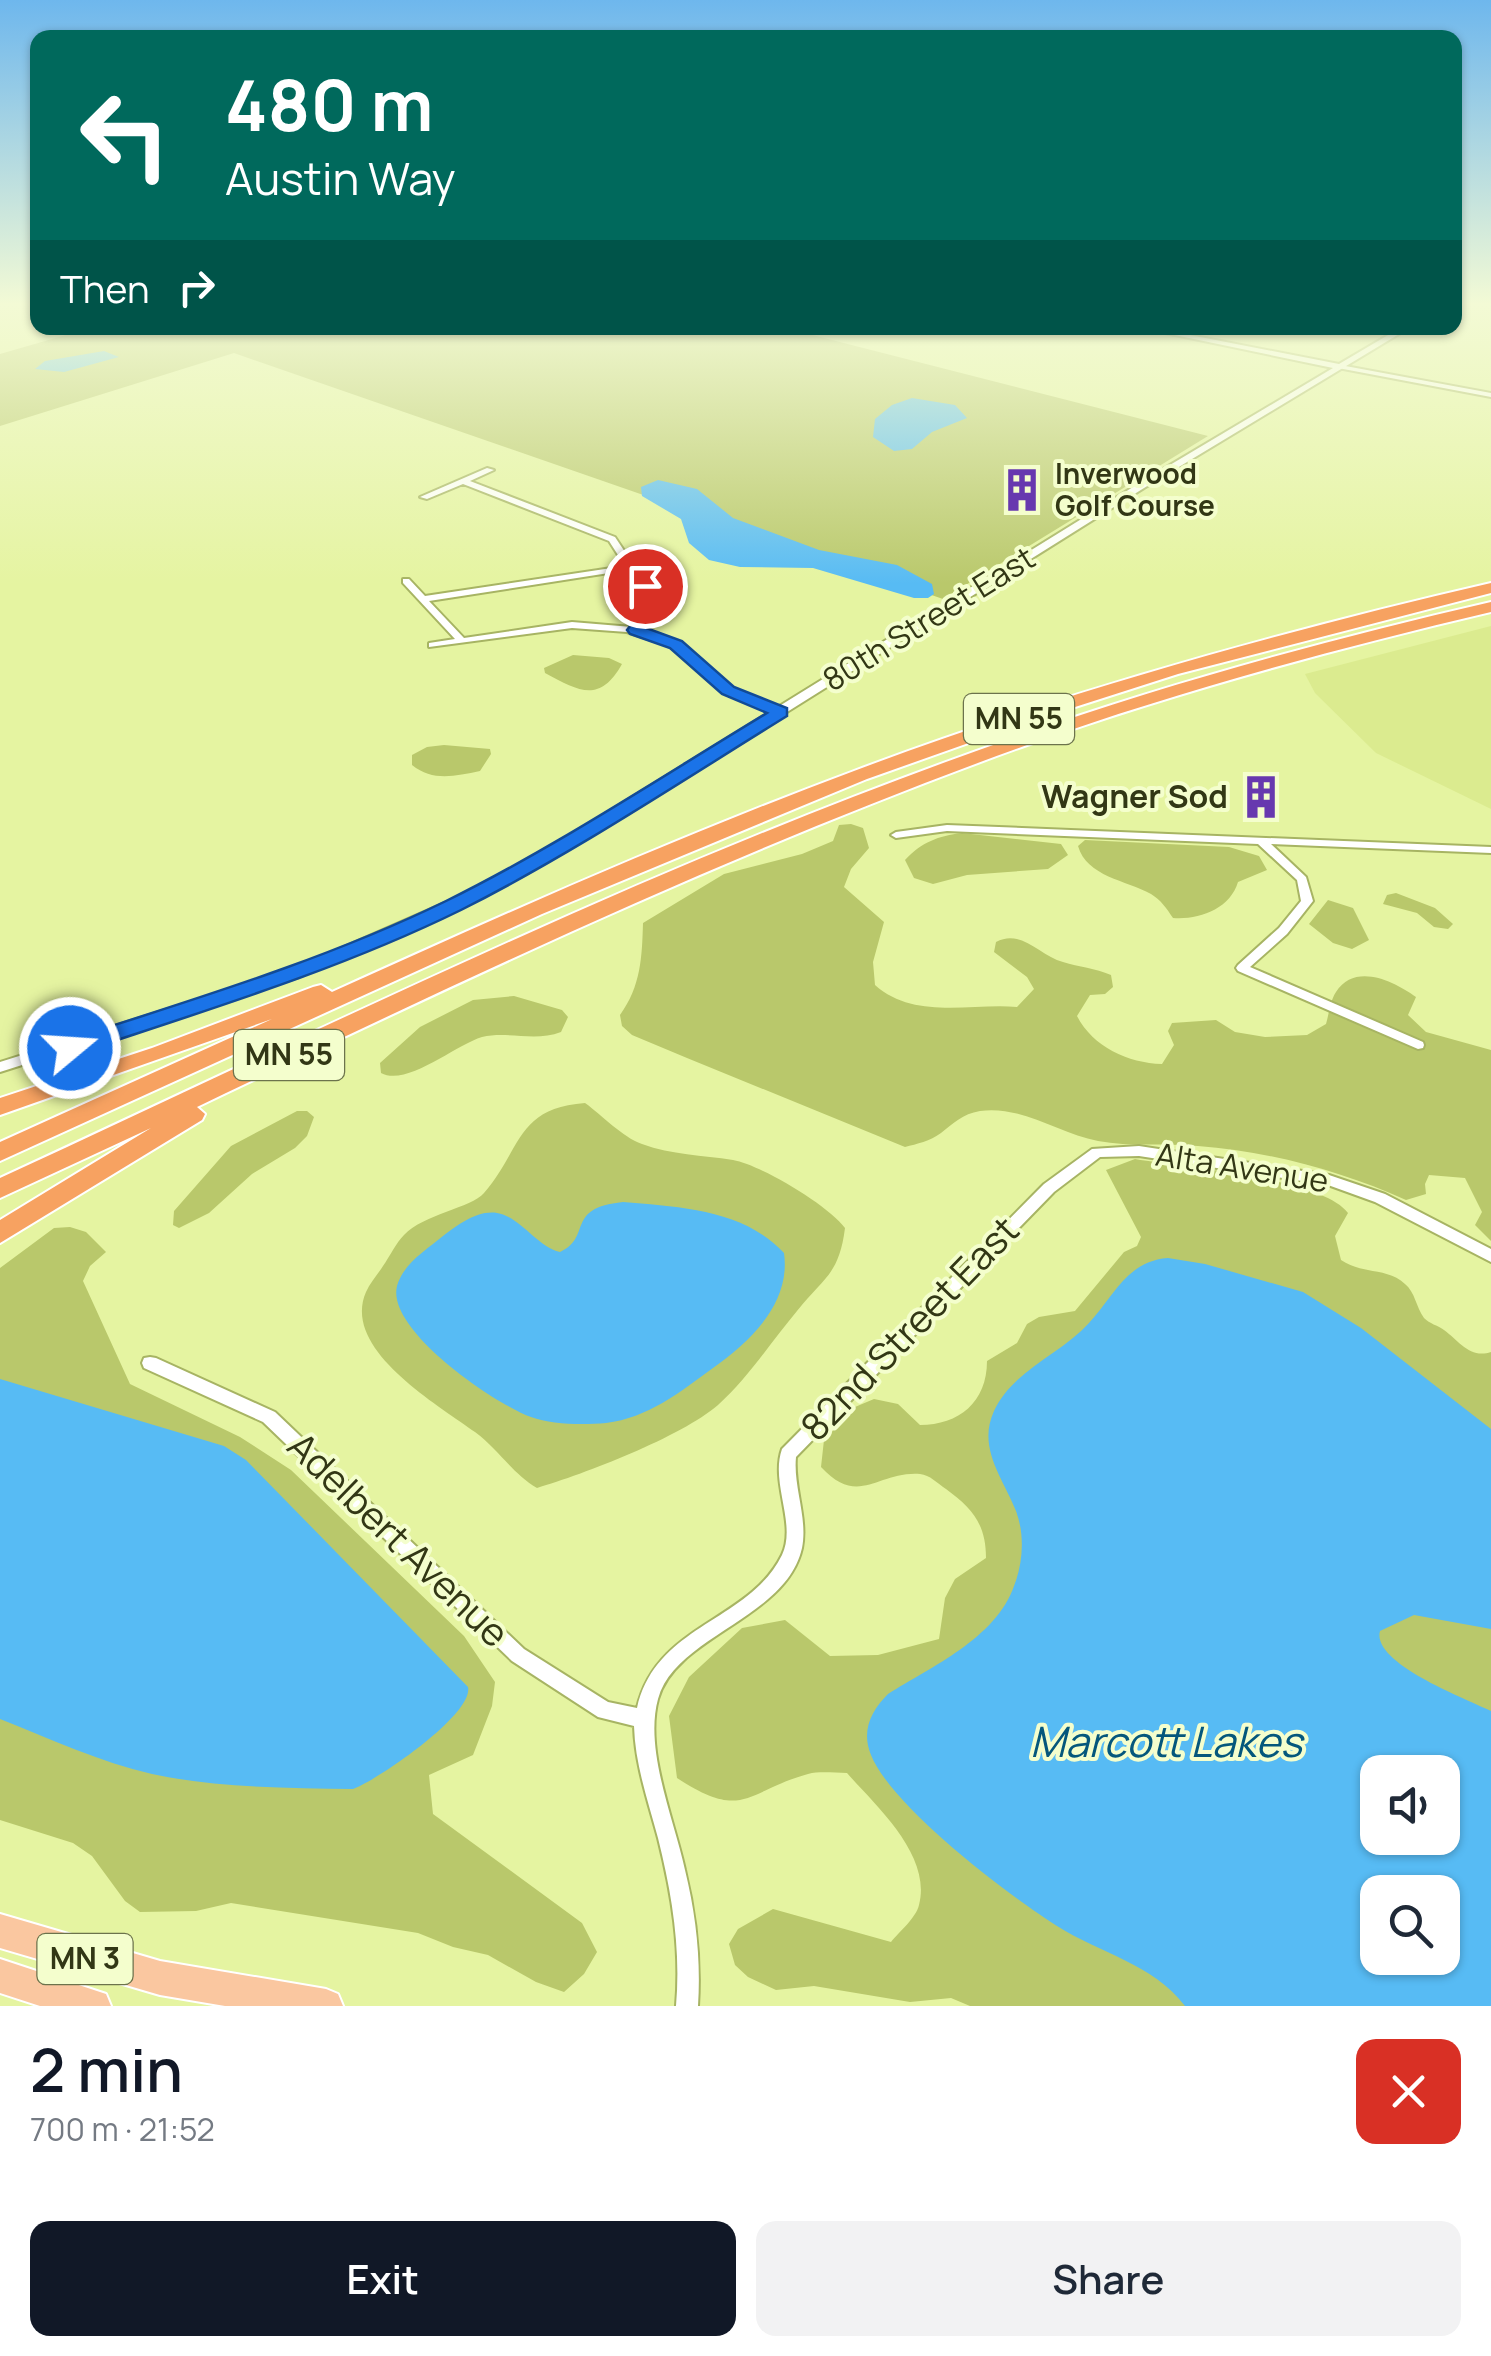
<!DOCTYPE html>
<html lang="en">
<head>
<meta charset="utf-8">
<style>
	body { margin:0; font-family:Manrope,sans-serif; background:#f2f2f3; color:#1f2937; height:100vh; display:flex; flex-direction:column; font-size:38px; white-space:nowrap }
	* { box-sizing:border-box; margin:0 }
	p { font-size:32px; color:#747a83 }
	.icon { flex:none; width:55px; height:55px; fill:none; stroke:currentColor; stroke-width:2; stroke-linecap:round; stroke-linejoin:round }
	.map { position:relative; height:2006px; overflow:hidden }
	.details { display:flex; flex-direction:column; background:#fff; flex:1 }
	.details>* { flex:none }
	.top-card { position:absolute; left:30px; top:30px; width:1432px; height:305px; border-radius:20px; box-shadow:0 2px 8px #0004; background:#00695c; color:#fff; overflow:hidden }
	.controls { position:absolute; left:1360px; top:1755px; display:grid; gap:20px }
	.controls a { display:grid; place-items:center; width:100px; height:100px; border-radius:20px; background:#fff; box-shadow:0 2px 8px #0004; font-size:50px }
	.pin { position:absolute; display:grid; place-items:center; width:85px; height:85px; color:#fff; margin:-42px; border:5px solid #fff; border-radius:50%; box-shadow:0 2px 10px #0007 }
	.me { position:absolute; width:110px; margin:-55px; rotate:72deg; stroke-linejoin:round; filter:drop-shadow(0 0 8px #0008) }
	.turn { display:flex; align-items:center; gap:35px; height:210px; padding:0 30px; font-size:45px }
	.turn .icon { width:130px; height:130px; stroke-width:2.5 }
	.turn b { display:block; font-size:70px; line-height:85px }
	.then { display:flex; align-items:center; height:95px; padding:0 30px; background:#0003; gap:20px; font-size:38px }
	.round { display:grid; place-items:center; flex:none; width:105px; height:105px; border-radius:20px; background:#f2f2f3 }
	.head { display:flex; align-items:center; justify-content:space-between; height:170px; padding:0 30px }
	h1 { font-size:60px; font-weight:600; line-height:75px; color:#111827 }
	.cta { display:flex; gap:20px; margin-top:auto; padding:20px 30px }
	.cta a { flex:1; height:115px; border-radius:20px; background:#111827; color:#fff; font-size:40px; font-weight:600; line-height:115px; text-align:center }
	.cta a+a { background:#f2f2f3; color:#1f2937 }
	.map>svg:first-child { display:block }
	.built { fill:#dbeb8f }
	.green { fill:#b9c86b; fill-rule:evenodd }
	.water { fill:#57bbf4; fill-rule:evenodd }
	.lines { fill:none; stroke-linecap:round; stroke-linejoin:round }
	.minor-casing { stroke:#a7b463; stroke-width:4 }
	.tertiary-casing { stroke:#a7b463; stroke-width:4 }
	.primary-casing { stroke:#fff; stroke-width:4 }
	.motorway-casing { stroke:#fff; stroke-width:4 }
	.minor { fill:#fff; fill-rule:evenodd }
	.tertiary { fill:#fff; fill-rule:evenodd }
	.primary { fill:#fac7a0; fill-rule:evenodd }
	.motorway { fill:#f7a261; fill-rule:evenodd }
	.route { fill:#1a73e8; stroke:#114b97; stroke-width:2.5 }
	.labels { text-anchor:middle; stroke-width:8; stroke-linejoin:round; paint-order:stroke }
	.far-poi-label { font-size:28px; font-weight:bold; fill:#323715; stroke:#f4fecd; text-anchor:start }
	.shield { fill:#f4fecd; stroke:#6c734c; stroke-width:2.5 }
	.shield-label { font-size:30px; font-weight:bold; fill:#323715 }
	.street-label { font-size:32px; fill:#323715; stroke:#f4fecd }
	.poi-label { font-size:32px; font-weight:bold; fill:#323715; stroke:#f4fecd; text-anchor:end }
	.near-street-label { font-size:38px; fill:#323715; stroke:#f4fecd }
	.near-water-label { font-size:42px; font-style:italic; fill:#04577c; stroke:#f4fecd }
</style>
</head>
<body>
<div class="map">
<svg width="1491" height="2006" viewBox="0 0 1491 2006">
	<rect width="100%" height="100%" fill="#e5f4a1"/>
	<path class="built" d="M1491,626V809L1376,753L1315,693L1305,674Z"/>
	<path class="green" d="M90,328H785L1208,436L943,599L234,353L0,426V354Z
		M573,655L609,658L622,664C600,703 580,692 545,673L544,668Z
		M444,745L490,749L491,754L480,771C455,776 433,782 412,765V755L427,747Z
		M851,824L863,828L869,848L851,869L844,887L884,922L873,962L875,985C914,1020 971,1003 1017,1007L1034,989L1027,977L994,952L996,942C1021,928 1040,956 1063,962C1079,967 1095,968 1111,975L1113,987L1105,994L1090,995L1077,1016C1093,1047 1128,1063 1162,1064L1174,1045L1168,1031L1172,1023L1216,1020L1235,1032L1265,1037L1307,1035L1326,1024C1329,1014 1330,1001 1336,992C1355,962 1394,981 1416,997L1408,1015L1426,1032L1491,1050V1241L1475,1225L1482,1212L1465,1178L1429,1175L1425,1184L1426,1194L1406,1200C1342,1171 1268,1151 1198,1146C1165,1143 1130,1147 1098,1141C1059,1134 1022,1105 980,1111C962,1114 954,1123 941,1133C930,1141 917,1144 905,1147L687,1058L632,1035L622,1026L620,1015C641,986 642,957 643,923L724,874L802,854L833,841L839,825Z
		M962,833L1061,844L1068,855L1048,869L967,875L933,884L914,878L905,860C922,842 938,836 962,833Z
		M1085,840L1229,847L1259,856L1267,870L1238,882C1230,909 1199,920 1173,918C1167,909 1161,900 1151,894C1126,880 1087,877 1078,846Z
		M1396,893L1435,908L1453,924L1448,929L1434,927L1417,913L1383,904L1387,895Z
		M1328,900L1353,908L1369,940L1352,949L1333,943L1309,924Z
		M514,996L562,1010L568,1017L561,1032C535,1042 508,1031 482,1037C455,1045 407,1087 381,1073L380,1063L420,1027L473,1000Z
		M585,1103C602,1115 622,1137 642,1144C672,1155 702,1155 733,1160C761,1165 828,1205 845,1228C839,1275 824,1277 797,1311C771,1342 748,1378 718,1405C681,1437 584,1474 537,1488C512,1473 498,1449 475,1432C437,1404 341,1349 366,1292C370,1283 378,1274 383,1266C390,1256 396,1243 404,1235C424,1214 471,1208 484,1193C522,1149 516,1108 585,1103Z
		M297,1111H307L314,1117L307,1136L295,1148L252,1174L209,1213L179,1228L173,1225L174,1211L231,1146Z
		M1135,1159C1181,1167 1322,1178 1348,1213L1335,1236L1341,1260C1363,1275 1387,1267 1405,1284C1415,1292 1416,1307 1424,1318C1430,1324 1437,1325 1444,1330C1459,1341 1470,1359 1491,1352V2006H970L951,1998L910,2002L814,1986L776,1990L748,1977L735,1965L729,1944L738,1929L773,1909L891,1942C899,1932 916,1918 919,1905C932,1855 876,1806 847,1773C834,1773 820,1771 808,1774C746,1791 744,1822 677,1778L669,1716L689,1677L742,1628L785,1620L830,1656L878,1655L939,1639L945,1598L955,1579L986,1558C986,1524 972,1508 946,1489C937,1483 930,1475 920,1474C877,1471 859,1508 821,1467L824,1440L855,1407L874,1399L898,1404L920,1425C959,1425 987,1402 987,1361L1017,1343L1027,1324L1039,1317L1075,1311L1124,1252L1137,1246L1141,1237L1106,1170ZM1378,1772H1442V1838H1378ZM1378,1892H1442V1958H1378Z
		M70,1227L86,1232L106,1252L90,1266L83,1281L130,1384L240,1437L291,1470L464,1636L495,1682L492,1706L473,1755L429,1775L433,1814L582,1923L597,1952L584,1974L564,1992L536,1982L488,1955L453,1947L418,1933L231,1903L196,1911L140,1912L125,1901L92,1856L73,1843L0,1820V1268L54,1228Z"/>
	<path class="water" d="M104,351L119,357L64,372L35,369L45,361Z
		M912,398L955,405L967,418L932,432L912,449L894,451L873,437L875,419L892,405Z
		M658,480L697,489L733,518L819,550L897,565L932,584L934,594L928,598H914L813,568L740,567L709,560L689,543L681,519L642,496L641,487Z
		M623,1202C680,1207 743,1209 784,1253C791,1303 751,1341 713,1368C680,1392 648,1418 606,1423C584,1425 552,1425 531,1417C495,1404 386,1330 397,1286C403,1264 426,1250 443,1236C458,1225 477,1210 497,1213C521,1217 536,1246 560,1252C593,1237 564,1208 623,1202Z
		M1168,1258L1205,1264L1303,1292L1361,1328L1491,1429V1629L1414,1615L1380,1631C1371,1663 1466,1699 1491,1711V2006H1185C1152,1963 1101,1954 1057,1926C1008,1895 892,1807 871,1755C861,1731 871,1711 888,1694C931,1667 996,1638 1014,1586C1023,1563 1025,1535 1016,1511C1003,1478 977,1448 994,1411C1013,1370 1060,1355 1089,1323C1114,1296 1127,1261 1168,1258ZM1378,1772H1442V1838H1378ZM1378,1892H1442V1958H1378Z
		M0,1379L224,1446L246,1460L468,1687C474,1714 378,1780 353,1789C288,1788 216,1788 152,1774C100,1762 50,1739 0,1719Z"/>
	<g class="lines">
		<g class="minor-casing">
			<path id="minor" d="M1340,365L1491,393V397L1338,368L1337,367Z
				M487,468L494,470L470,481L615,537L633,564L637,567L636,569L656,601L653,616L640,630L679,643L731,689L783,710V714H777L725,693L673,647L627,632L572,628L429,647V643L455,639L403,583V579H409L425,596L625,566L609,541L463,484L427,499L420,497ZM628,570L648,601L644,615L632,627L572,622L464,638L429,601Z
				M947,825L1491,847V853L1271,844L1306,877L1313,901L1287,934L1250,967L1423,1042L1424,1045L1423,1048L1418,1049L1238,971L1236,968L1238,965L1279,928L1301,901L1297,880L1258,844L947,831L896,838L891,835L896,832Z
				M1139,1146L1329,1175L1385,1194L1491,1249V1262L1375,1202L1328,1185L1139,1156L1100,1157L1054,1192L796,1457C793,1487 808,1518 802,1548C786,1619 675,1636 658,1699C644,1750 674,1819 685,1870C696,1915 701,1960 698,2006H676C681,1949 672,1894 658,1838C648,1801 635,1764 634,1726L598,1717L512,1661L263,1422L144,1368L142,1363L144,1358L150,1357L156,1358L275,1412L524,1649L608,1702L637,1708C656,1624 749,1622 782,1555C797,1524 770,1483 782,1449L1044,1184L1092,1149Z"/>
		</g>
		<g class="tertiary-casing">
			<path id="tertiary" d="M1141,328H1154L1339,364L1400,328H1409L1144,488L599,830L491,893L299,977L0,1072V1062L289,971L481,887L589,824L1138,484L1333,368Z"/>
		</g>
		<g class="primary-casing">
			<path id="primary" d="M0,1914L160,1961L326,1989L338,1994L343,2006H225L160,1995L0,1948Z
				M0,1959L106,1994L111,2006H40L0,1993Z"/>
		</g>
		<g class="motorway-casing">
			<path id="motorway" d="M1491,583V593L1178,674L1022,724L867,779L542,914L0,1161V1142L272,1019L0,1115V1098L152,1048L313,987L321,985L332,992C504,914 677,837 854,771C1061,693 1275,633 1491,583Z
				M1491,602V612C1334,649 1179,691 1027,745C743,847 469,977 197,1107L205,1114L202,1120L0,1243V1220L151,1128L0,1198V1178C335,1023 669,857 1019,736C1173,682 1331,639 1491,602Z"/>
		</g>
		<use href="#minor" class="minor"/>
		<use href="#tertiary" class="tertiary"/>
		<use href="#primary" class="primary"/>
		<use href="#motorway" class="motorway"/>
	</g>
	<linearGradient id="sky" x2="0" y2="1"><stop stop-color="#6eb7ed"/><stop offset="0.52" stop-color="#f3fad5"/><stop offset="1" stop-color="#f3fad5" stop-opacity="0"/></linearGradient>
	<rect width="1491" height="584" fill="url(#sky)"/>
	<path class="route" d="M645,581L653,586L660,610L646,628L682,641L734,687L787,708V716C680,782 574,853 461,910C339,970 207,1010 78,1053H62L58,1048L62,1042C191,1000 323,961 446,901C557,846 661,777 767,713L722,694L670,648L630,634L627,630L643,609L637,586Z"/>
	<defs>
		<g id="building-bare" transform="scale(3.45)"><path d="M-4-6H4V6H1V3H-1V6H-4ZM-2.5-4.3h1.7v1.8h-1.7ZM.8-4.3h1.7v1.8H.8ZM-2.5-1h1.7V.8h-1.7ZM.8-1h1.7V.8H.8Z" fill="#6738af" stroke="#f4fecd" stroke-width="2.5" paint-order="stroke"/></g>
	</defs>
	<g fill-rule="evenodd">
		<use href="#building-bare" x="1022" y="490"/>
		<use href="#building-bare" x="1261" y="797"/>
	</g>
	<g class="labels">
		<g class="far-poi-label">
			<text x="1055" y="484">Inverwood<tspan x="1055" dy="32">Golf Course</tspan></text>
		</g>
		<g class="shield">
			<rect x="964" y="694" width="110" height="50" rx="8"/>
			<rect x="234" y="1030" width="110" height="50" rx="8"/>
			<rect x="37.5" y="1934" width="95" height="50" rx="8"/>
		</g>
		<g class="shield-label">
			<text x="1019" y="729">MN 55</text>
			<text x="289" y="1065">MN 55</text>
			<text x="85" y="1969">MN 3</text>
		</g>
		<g class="street-label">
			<text transform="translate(929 619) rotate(-32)" y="11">80th Street East</text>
			<text transform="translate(1242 1168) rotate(9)" y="11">Alta Avenue</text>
		</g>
		<g class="poi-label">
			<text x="1228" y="808">Wagner Sod</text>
		</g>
		<g class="near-street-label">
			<text transform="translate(910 1329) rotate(-46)" y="13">82nd Street East</text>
			<text transform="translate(398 1540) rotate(44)" y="13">Adelbert Avenue</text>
		</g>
		<g class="near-water-label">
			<text x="1166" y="1757">Marcott Lakes</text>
		</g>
	</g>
</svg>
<div class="controls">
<a><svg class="icon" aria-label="sound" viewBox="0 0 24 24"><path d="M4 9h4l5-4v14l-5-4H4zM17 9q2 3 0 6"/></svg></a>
<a><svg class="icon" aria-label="search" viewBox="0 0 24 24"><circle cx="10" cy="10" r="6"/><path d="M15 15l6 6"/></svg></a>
</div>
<div class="pin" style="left:645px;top:586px;background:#d93025"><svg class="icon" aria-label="arrive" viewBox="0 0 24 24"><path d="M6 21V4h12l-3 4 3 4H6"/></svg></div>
<svg class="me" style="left:70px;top:1048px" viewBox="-20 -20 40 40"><circle r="17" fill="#1a73e8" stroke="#fff" stroke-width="3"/><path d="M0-11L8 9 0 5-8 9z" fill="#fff"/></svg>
<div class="top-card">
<div class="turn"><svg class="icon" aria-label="left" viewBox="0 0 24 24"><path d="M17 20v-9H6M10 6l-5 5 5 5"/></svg><div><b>480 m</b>Austin Way</div></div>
<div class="then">Then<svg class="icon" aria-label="right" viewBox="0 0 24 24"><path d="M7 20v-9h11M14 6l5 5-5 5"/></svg></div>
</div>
</div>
<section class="details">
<div class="head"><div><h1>2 min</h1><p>700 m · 21:52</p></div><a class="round" style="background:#d93025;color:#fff"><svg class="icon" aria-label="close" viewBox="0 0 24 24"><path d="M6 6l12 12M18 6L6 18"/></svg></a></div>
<div class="cta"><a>Exit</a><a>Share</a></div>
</section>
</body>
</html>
